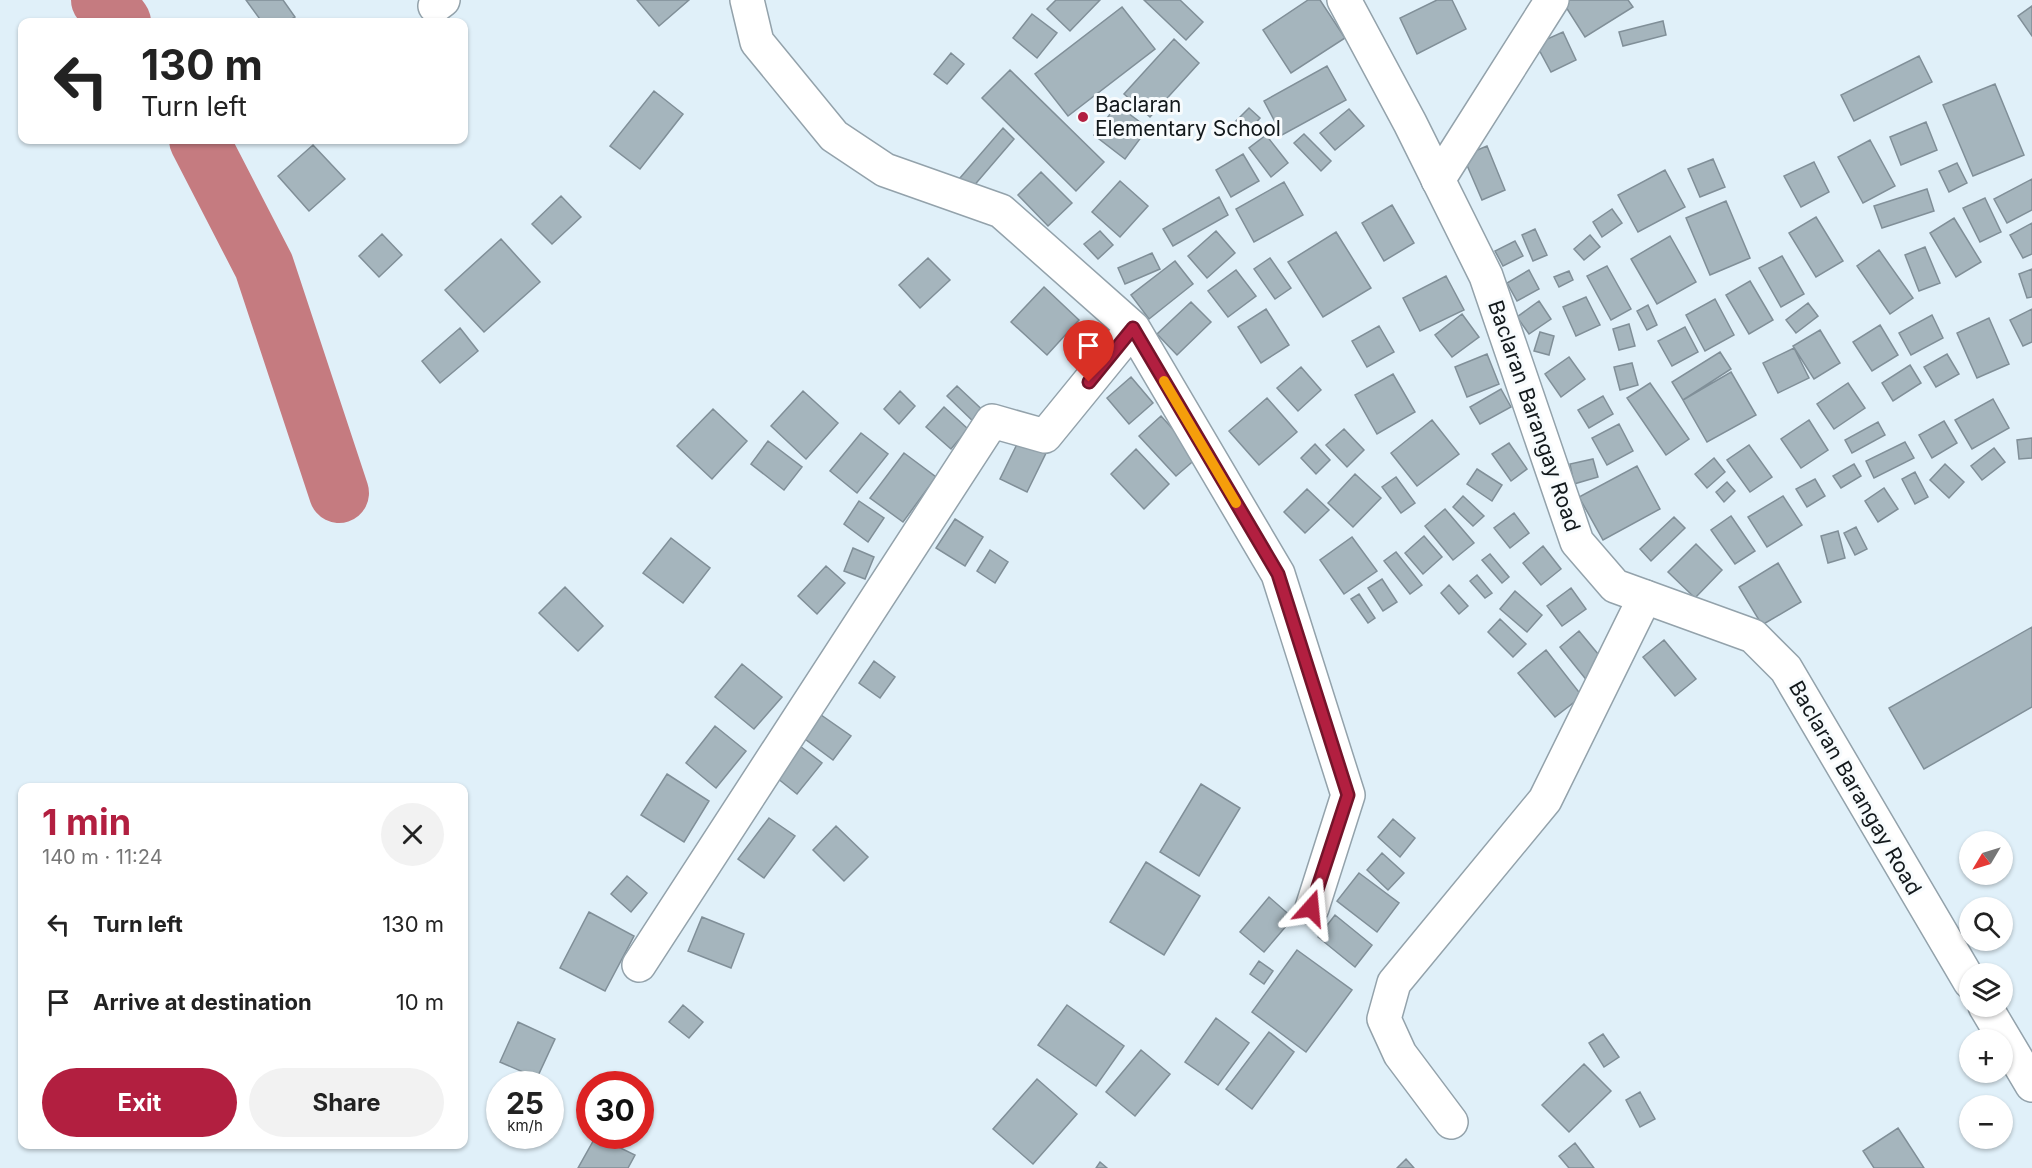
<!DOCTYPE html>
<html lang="en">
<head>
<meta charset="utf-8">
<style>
	body { margin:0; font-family:Inter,sans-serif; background:#f2f2f2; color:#222; height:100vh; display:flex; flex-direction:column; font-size:22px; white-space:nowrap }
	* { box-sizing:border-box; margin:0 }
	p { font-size:20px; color:#767676 }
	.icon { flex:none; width:33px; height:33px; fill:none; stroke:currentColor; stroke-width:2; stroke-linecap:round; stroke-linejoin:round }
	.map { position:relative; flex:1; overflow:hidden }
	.drawer { position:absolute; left:18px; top:783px; width:450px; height:366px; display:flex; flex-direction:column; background:#fff; border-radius:12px; box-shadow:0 2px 4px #0004 }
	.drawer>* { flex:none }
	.top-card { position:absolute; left:18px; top:18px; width:450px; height:126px; border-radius:12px; box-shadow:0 2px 4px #0004; background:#fff; color:#222; overflow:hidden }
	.needle { width:39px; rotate:232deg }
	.buttons { position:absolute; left:1959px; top:831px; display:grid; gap:12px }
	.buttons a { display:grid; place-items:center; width:54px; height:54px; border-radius:50%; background:#fff; box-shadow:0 2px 4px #0004; font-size:30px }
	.speed { position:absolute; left:486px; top:1071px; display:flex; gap:12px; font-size:30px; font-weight:700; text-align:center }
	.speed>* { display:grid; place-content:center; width:78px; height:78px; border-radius:50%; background:#fff; box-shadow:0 2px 4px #0004; line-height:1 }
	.speed small { font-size:15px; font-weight:400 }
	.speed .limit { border:9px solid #d22; background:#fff; color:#111 }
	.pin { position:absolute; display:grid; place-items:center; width:51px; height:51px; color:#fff; margin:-62px -26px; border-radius:50% 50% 50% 0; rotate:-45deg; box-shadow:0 0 6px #0007 }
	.pin .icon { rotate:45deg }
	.me { position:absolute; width:66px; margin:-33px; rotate:18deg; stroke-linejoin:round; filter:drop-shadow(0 0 4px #0008) }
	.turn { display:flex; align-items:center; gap:21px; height:126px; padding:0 24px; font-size:27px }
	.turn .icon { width:78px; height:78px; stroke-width:2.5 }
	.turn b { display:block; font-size:42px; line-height:51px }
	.round { display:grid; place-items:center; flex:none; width:63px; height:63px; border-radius:32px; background:#f2f2f2 }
	.headline { display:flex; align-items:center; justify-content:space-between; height:102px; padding:0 24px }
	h1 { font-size:36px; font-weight:700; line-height:45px; color:#b21f40 }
	.cta { display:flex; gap:12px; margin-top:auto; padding:12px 24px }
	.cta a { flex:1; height:69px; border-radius:36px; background:#b21f40; color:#fff; font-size:24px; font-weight:700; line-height:69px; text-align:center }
	.cta a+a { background:#f2f2f2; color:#222 }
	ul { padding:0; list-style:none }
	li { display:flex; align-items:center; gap:18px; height:78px; padding:0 24px }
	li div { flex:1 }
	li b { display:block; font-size:22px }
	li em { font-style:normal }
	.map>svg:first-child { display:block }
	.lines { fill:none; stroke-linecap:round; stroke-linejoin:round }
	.river { stroke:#c57b80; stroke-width:60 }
	.building { fill:#a5b5bd; stroke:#808f98; stroke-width:1.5 }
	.minor-casing { stroke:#93a2ab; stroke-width:36 }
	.tertiary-casing { stroke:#93a2ab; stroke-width:36 }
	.minor { stroke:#fff; stroke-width:33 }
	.tertiary { stroke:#fff; stroke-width:33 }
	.route-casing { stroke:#74142a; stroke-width:15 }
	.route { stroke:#b21f40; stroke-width:10 }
	.slow { stroke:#f59e0b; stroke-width:10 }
	.poi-dot { fill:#b21f40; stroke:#f7fbfd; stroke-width:2 }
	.labels { text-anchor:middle; stroke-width:6; stroke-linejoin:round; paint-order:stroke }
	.poi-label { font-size:21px; fill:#12181b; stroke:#f7fbfd; text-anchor:start }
	.street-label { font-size:21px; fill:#12181b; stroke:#f7fbfd }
</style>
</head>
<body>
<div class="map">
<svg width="2032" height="1168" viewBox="0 0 2032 1168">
	<rect width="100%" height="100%" fill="#e0f0f9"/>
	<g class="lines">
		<path class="river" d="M101,0L107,3L121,22
			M199,140L264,266L339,493"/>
	</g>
	<path class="building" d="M246,0H283L295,17L287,22H262Z
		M637,0H689L659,26Z
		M1056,0H1100L1070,31L1047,9Z
		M1144,0H1180L1203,22L1186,40Z
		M1308,0H1320L1345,38L1291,73L1263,30Z
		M1437,0H1452L1466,29L1417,54L1400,18Z
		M1570,0H1628L1633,7L1585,37L1564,4Z
		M2032,6V36L2018,16Z
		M1122,7L1155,49L1068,116L1035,74Z
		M1032,14L1057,33L1037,58L1013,38Z
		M1663,21L1666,35L1623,46L1619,32Z
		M1563,32L1576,60L1551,72L1536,44Z
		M1174,39L1199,63L1150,117L1124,94Z
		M951,53L964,64L947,84L934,74Z
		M1919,56L1932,82L1854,121L1841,95Z
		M1327,66L1346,100L1282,135L1264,101Z
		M1010,70L1104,162L1076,191L982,98Z
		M1995,84L2024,155L1973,176L1943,105Z
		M654,91L683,114L640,169L610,146Z
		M1117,105L1148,128L1125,159L1094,135Z
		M1249,108L1260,118L1245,135L1233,124Z
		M1349,109L1364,126L1335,150L1320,133Z
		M1926,122L1937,150L1901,165L1890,137Z
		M1003,128L1014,139L972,188L960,178Z
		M1304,134L1331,161L1321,171L1294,143Z
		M1266,135L1288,163L1271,177L1249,148Z
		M1870,140L1895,186L1863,203L1838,157Z
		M313,145L345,179L309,211L278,176Z
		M1487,146L1505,190L1482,200L1463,156Z
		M1243,154L1259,181L1231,197L1216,170Z
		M1713,159L1725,187L1700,197L1688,169Z
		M1814,162L1829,192L1801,207L1784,176Z
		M1957,163L1967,183L1949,192L1939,171Z
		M1665,170L1685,207L1638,232L1618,195Z
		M1041,172L1072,203L1048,226L1018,195Z
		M2032,179V210L2007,223L1994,199Z
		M1120,181L1148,206L1120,237L1092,212Z
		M1284,182L1303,215L1254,242L1236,209Z
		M1927,189L1934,211L1882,228L1874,206Z
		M561,196L581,217L552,244L532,224Z
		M1219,197L1228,215L1173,246L1163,229Z
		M1985,198L2001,232L1980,242L1963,208Z
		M1726,201L1750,258L1710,275L1686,218Z
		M1392,205L1414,243L1384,261L1362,223Z
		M1612,209L1622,223L1602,237L1593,222Z
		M1816,217L1843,261L1816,277L1789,233Z
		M1954,218L1981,262L1956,277L1930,233Z
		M2032,223V254L2023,258L2010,235Z
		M1535,229L1547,255L1533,261L1522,235Z
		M1100,231L1113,245L1098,259L1084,244Z
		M1216,231L1235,253L1207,278L1188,256Z
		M1336,232L1371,288L1323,317L1288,262Z
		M382,234L402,255L379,277L359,256Z
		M1590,235L1600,247L1584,260L1574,249Z
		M1670,236L1696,282L1657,304L1631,259Z
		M501,239L540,282L484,332L445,290Z
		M1515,241L1523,256L1503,266L1495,251Z
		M1925,247L1940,283L1919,291L1905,255Z
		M1879,250L1913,298L1890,314L1857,266Z
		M1152,253L1160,269L1125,284L1118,268Z
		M1782,256L1804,294L1781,307L1759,268Z
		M928,258L950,280L920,308L899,285Z
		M1270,258L1291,288L1275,299L1254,269Z
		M1175,261L1193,284L1149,319L1131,295Z
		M1607,266L1631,309L1611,320L1587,276Z
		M2032,269V297L2027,298L2019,274Z
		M1236,270L1256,296L1228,317L1208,291Z
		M1529,270L1539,289L1517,301L1507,283Z
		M1569,271L1573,280L1559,287L1554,277Z
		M1446,276L1464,310L1420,331L1403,298Z
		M1750,281L1773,320L1749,334L1726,295Z
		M1044,287L1079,320L1047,355L1011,322Z
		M1586,297L1600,325L1576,336L1563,307Z
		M1715,299L1734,335L1705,351L1686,315Z
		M1539,301L1551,319L1529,334L1517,317Z
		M1191,302L1211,322L1177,355L1157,334Z
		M1808,303L1818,316L1796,333L1786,320Z
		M1648,305L1657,325L1647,330L1637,311Z
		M1266,309L1289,345L1261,363L1238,327Z
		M2032,309V342L2023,346L2010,320Z
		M1462,314L1479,337L1452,357L1435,335Z
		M1932,315L1943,338L1911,355L1899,333Z
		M1989,318L2009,364L1977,378L1957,333Z
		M1629,324L1635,346L1619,350L1613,329Z
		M1880,325L1898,355L1872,371L1853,342Z
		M1379,326L1394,352L1367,367L1352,341Z
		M1685,327L1698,352L1672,366L1658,341Z
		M460,328L478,351L440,383L422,361Z
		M1820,330L1840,363L1814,379L1793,346Z
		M1540,332L1554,336L1549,355L1534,351Z
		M1794,348L1809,378L1778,393L1763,363Z
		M1720,352L1731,369L1683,400L1672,382Z
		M1487,354L1499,384L1467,397L1455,367Z
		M1947,354L1959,374L1936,387L1924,367Z
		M1569,357L1585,379L1561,397L1545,374Z
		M1632,363L1638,385L1620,390L1614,367Z
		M1910,365L1921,383L1893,401L1882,383Z
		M1301,367L1321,390L1298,411L1277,388Z
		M1731,372L1756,415L1707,442L1683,400Z
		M1393,374L1415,412L1377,434L1355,395Z
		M1131,377L1153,403L1129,424L1107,398Z
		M1650,383L1689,439L1666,455L1627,398Z
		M1848,383L1865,408L1834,429L1817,404Z
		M957,386L990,417L980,428L947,396Z
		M1501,389L1511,407L1480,424L1470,407Z
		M803,391L838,423L806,459L771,426Z
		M900,391L915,406L899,424L884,409Z
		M1603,396L1613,414L1589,428L1578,410Z
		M1267,398L1297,432L1259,465L1229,431Z
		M1993,399L2009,428L1972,449L1955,420Z
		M944,407L968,429L951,449L926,427Z
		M713,409L747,441L712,479L677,446Z
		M1161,416L1198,457L1176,476L1139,436Z
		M1432,420L1459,454L1417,486L1391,453Z
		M1809,420L1828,450L1801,468L1781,439Z
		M1944,421L1957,443L1932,458L1919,435Z
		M1878,422L1885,435L1852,453L1845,440Z
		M1619,424L1633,451L1607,465L1592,438Z
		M1344,429L1364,450L1347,467L1326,445Z
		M861,433L888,454L857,493L830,471Z
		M1021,436L1048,449L1027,492L1000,479Z
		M2032,438V458L2019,459L2017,440Z
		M768,441L802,467L784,490L751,464Z
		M1905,442L1914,458L1874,478L1866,461Z
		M1509,443L1527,469L1511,481L1492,454Z
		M1315,444L1330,460L1316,474L1301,458Z
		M1749,445L1772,477L1750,492L1727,460Z
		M1994,448L2005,462L1982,480L1971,466Z
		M1136,449L1169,484L1144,509L1111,474Z
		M904,453L936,477L903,522L870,498Z
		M1714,458L1725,472L1707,488L1695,474Z
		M1593,459L1598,477L1574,484L1570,464Z
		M1854,464L1861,476L1841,488L1833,476Z
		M1945,464L1964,482L1949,498L1930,480Z
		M1637,466L1660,509L1603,540L1579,497Z
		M1477,469L1502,485L1492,501L1467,484Z
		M1915,472L1928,497L1915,504L1902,479Z
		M1355,474L1381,498L1353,527L1328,503Z
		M1396,477L1415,503L1401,513L1382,487Z
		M1815,479L1825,496L1807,507L1796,489Z
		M1727,482L1735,491L1724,502L1716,492Z
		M1884,488L1898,509L1878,522L1865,501Z
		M1307,489L1329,510L1305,533L1284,512Z
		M1463,496L1484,516L1473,526L1453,507Z
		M1783,496L1802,525L1767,547L1748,517Z
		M859,501L884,518L868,542L844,524Z
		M1445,509L1474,543L1453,560L1425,526Z
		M1514,513L1529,533L1510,548L1494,528Z
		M1731,516L1755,551L1735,564L1711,530Z
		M1674,517L1685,528L1651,561L1640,549Z
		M955,519L983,537L965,566L936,548Z
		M1856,527L1867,549L1855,555L1844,533Z
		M1838,531L1845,558L1828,563L1821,536Z
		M1424,536L1442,557L1423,574L1405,553Z
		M1352,537L1377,571L1344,594L1320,560Z
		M671,538L710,568L683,603L643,573Z
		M1696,544L1722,570L1695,598L1668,572Z
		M1543,546L1561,569L1541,585L1523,563Z
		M853,548L874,557L865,579L844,571Z
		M990,550L1008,562L995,583L977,571Z
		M1396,552L1422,585L1410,594L1384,561Z
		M1490,554L1509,577L1502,583L1482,560Z
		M1778,563L1801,602L1762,625L1739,587Z
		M826,566L845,583L817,614L798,596Z
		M1477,575L1492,593L1485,598L1470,581Z
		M1382,579L1397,602L1383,611L1368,588Z
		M1449,585L1468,606L1459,614L1441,593Z
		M565,587L603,626L578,651L539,613Z
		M1571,588L1586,609L1562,626L1547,606Z
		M1515,591L1542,615L1527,632L1500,609Z
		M1359,594L1375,618L1368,623L1351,599Z
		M1500,619L1526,644L1513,657L1488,632Z
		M2032,627V707L1924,769L1889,708Z
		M1579,631L1608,666L1588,682L1560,647Z
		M1664,640L1696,679L1675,696L1643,657Z
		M1546,650L1582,696L1555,717L1518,673Z
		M874,661L895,677L880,698L859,683Z
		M742,664L782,697L754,729L715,697Z
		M814,710L851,736L833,760L797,733Z
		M715,726L746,751L716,788L686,763Z
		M796,743L822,763L797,794L772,774Z
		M667,774L709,801L684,842L641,815Z
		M1201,784L1240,808L1199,876L1160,852Z
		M769,818L795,836L764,878L738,859Z
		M1393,819L1415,838L1400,857L1378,837Z
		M836,826L868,857L844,881L813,850Z
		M1382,853L1404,873L1388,890L1367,870Z
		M1146,862L1200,896L1164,955L1110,922Z
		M1359,873L1399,903L1377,932L1337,901Z
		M627,876L647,893L631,912L611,894Z
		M1269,897L1293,918L1264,952L1240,932Z
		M589,912L634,936L605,991L560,968Z
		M1335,915L1372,945L1355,967L1318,937Z
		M702,917L744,934L731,968L688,951Z
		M1297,950L1352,990L1306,1052L1252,1012Z
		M1259,961L1273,971L1264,984L1250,974Z
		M683,1005L703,1022L689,1038L669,1022Z
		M1067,1005L1124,1046L1096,1086L1038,1045Z
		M1216,1018L1249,1043L1218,1085L1185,1062Z
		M518,1022L555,1039L537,1078L500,1062Z
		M1269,1032L1294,1052L1252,1109L1226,1089Z
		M1603,1034L1619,1057L1604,1067L1589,1043Z
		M1141,1050L1170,1074L1135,1116L1106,1092Z
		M1584,1064L1611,1091L1569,1132L1542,1105Z
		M1037,1079L1077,1114L1033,1164L993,1129Z
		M1640,1092L1655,1119L1640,1127L1626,1100Z
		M1898,1128L1924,1168H1874L1863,1151Z
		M596,1136L635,1155L628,1168H578Z
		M1575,1143L1594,1168H1569L1559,1156Z
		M1406,1159L1414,1168H1397Z
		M1100,1162L1107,1168H1096Z"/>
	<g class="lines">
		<g class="minor-casing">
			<path id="minor" d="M747,0L757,42L834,136L885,170L1001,211L1133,328L1278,574L1348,795L1312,908
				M435,6L443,0
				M1438,180L1552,0
				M639,965L992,421L1045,436L1133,328
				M1451,1122L1400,1054L1384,1019L1394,983L1545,800L1645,597"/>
		</g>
		<g class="tertiary-casing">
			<path id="tertiary" d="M1344,0L1410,123L1486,276L1577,542L1615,586L1753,636L1786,669L1970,982
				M1985,1006L2032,1085"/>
		</g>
		<use href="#minor" class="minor"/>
		<use href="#tertiary" class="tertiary"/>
	</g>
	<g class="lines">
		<g class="route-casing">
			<path id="route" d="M1089,382L1133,328L1278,574L1348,795L1311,908"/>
		</g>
		<use href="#route" class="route"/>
		<path class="slow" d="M1164,381L1236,503"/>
	</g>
	<circle class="poi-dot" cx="1083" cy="117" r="6"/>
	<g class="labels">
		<g class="poi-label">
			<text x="1095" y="112">Baclaran<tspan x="1095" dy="24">Elementary School</tspan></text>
		</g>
		<g class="street-label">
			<text transform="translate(1534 416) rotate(71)" y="7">Baclaran Barangay Road</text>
			<text transform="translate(1855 788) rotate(60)" y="7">Baclaran Barangay Road</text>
		</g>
	</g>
</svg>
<div class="buttons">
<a><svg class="needle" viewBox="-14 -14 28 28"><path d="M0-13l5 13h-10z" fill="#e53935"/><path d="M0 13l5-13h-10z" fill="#767676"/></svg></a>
<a><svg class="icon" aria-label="search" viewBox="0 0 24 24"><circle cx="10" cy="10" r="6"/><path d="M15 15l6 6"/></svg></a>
<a><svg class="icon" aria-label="layers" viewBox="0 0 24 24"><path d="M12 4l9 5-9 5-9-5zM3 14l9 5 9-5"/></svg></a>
<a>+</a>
<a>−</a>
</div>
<div class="speed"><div>25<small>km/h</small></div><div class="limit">30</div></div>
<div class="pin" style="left:1089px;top:382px;background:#d93025"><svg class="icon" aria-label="arrive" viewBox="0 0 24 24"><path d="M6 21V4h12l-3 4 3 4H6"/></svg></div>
<svg class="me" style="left:1311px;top:908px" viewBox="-20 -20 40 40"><path d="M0-17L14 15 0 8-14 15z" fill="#b21f40" stroke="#fff" stroke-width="4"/></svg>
<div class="top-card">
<div class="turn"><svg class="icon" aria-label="left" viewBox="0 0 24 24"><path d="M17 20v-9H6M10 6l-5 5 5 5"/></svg><div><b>130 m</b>Turn left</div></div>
</div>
<section class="drawer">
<div class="headline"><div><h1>1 min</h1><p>140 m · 11:24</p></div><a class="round"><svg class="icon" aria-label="close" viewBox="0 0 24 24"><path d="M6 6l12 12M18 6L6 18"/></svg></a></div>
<ul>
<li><svg class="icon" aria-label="left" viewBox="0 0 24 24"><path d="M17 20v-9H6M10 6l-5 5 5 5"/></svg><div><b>Turn left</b></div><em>130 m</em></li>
<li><svg class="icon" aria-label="arrive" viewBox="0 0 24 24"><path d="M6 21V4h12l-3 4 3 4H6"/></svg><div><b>Arrive at destination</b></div><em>10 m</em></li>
</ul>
<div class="cta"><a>Exit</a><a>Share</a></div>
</section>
</div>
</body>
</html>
